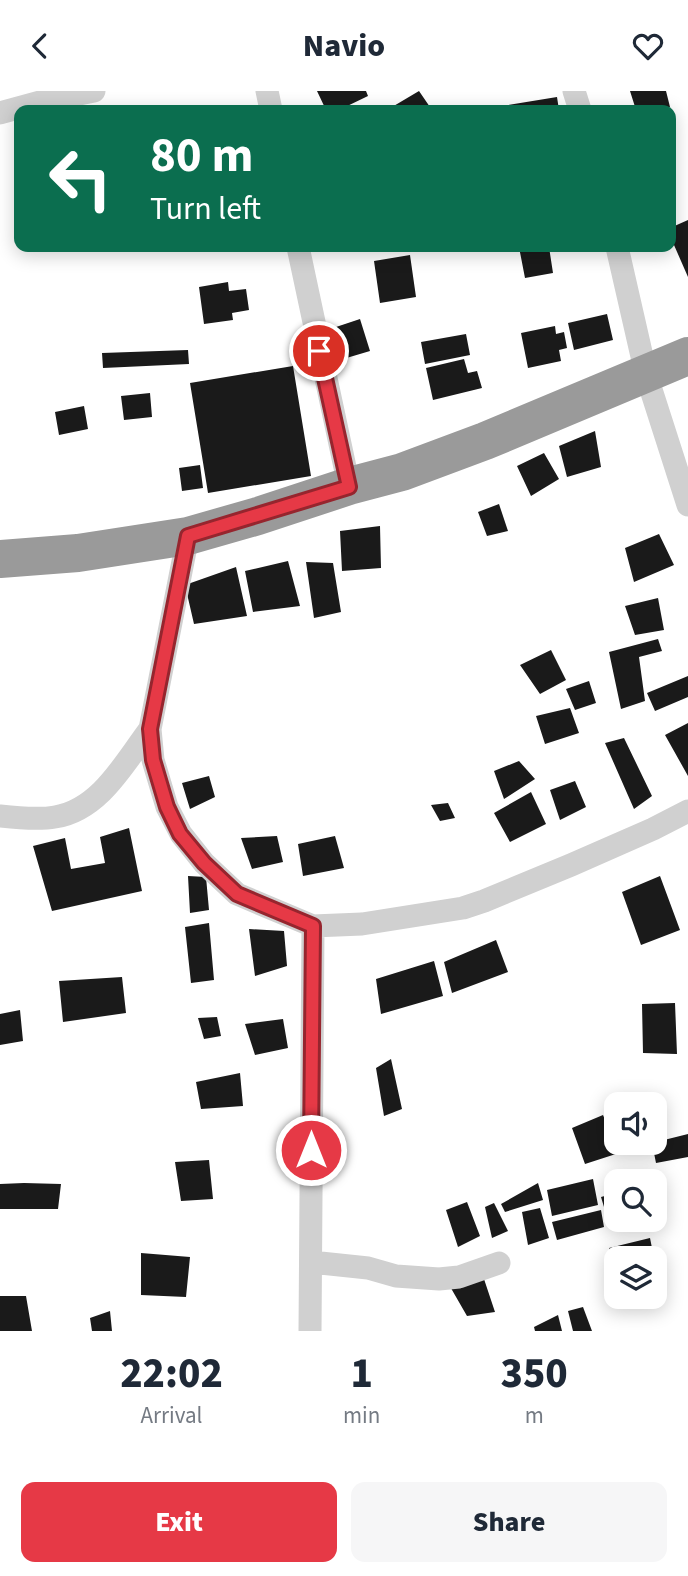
<!DOCTYPE html>
<html lang="en">
<head>
<meta charset="utf-8">
<style>
	body { margin:0; font-family:"Source Sans 3",sans-serif; background:#f6f6f7; color:#1f2937; height:100vh; display:flex; flex-direction:column; font-size:26px; white-space:nowrap }
	* { box-sizing:border-box; margin:0 }
	p { font-size:23px; color:#747a83 }
	.icon { flex:none; width:38px; height:38px; fill:none; stroke:currentColor; stroke-width:2; stroke-linecap:round; stroke-linejoin:round }
	.map { position:relative; height:1240px; overflow:hidden }
	.sheet { display:flex; flex-direction:column; background:#fff; flex:1 }
	.sheet>* { flex:none }
	.banner { position:absolute; left:14px; top:14px; width:662px; height:147px; border-radius:14px; box-shadow:0 4px 18px #0003; background:#0b6e4f; color:#fff; overflow:hidden }
	.controls { position:absolute; left:604px; top:1001px; display:grid; gap:14px }
	.controls a { display:grid; place-items:center; width:63px; height:63px; border-radius:14px; background:#fff; box-shadow:0 4px 18px #0003; font-size:35px }
	.pin { position:absolute; display:grid; place-items:center; width:60px; height:60px; color:#fff; margin:-30px; border:4px solid #fff; border-radius:50%; box-shadow:0 2px 7px #0007 }
	.me { position:absolute; width:77px; margin:-38px; rotate:0deg; stroke-linejoin:round; filter:drop-shadow(0 0 5px #0008) }
	.turn { display:flex; align-items:center; gap:24px; height:147px; padding:0 21px; font-size:32px }
	.turn .icon { width:91px; height:91px; stroke-width:2.5 }
	.turn b { display:block; font-size:49px; line-height:60px }
	.eta { display:flex; justify-content:space-evenly; align-items:center; height:119px; text-align:center }
	.eta b { font-size:42px; font-weight:800; line-height:49px }
	.button { display:flex; gap:14px; margin-top:auto; padding:14px 21px }
	.button a { flex:1; height:80px; border-radius:14px; background:#e63946; color:#fff; font-size:28px; font-weight:800; line-height:80px; text-align:center }
	.button a+a { background:#f6f6f7; color:#1f2937 }
	header { display:flex; justify-content:space-between; align-items:center; height:91px; padding:0 21px; background:#fff; font-size:32px; font-weight:800 }
	.map>svg:first-child { display:block }
	.building { fill:#1a1a1a }
	.lines { fill:none; stroke-linecap:round; stroke-linejoin:round }
	.street { stroke:#d0d0d0; stroke-width:23 }
	.highway { stroke:#9a9a9a; stroke-width:38 }
	.route-casing { stroke:#96252e; stroke-width:18 }
	.route { stroke:#e63946; stroke-width:12 }
</style>
</head>
<body>
<header><svg class="icon" aria-label="back" viewBox="0 0 24 24"><path d="M15 5l-7 7 7 7"/></svg>Navio<svg class="icon" aria-label="heart" viewBox="0 0 24 24"><path d="M12 20l-8-8c-3-5 5-10 8-4 3-6 11-1 8 4z"/></svg></header>
<div class="map">
<svg width="688" height="1240" viewBox="0 0 688 1240">
	<rect width="100%" height="100%" fill="#fff"/>
	<path class="building" d="M317,0H366L368,5L339,19H326Z
		M419,0L432,19H387Z
		M630,0H666L670,16L658,19H636Z
		M557,6L559,19H496V16Z
		M688,129V186L674,154L670,156V137Z
		M519,156H549L553,182L525,187Z
		M410,164L416,206L380,212L374,170Z
		M228,191L229,200L246,198L249,219L232,222L233,229L204,233L199,196Z
		M607,223L613,249L574,259L568,232Z
		M360,228L370,260L333,271L324,240Z
		M555,235L556,243L564,241L567,257L559,259L561,270L528,277L521,242Z
		M466,243L470,264L425,273L421,251Z
		M188,259L189,273L103,277L102,262Z
		M464,268L468,282L477,280L482,297L433,309L426,277Z
		M293,275L311,385L208,402L190,292Z
		M150,302L152,326L124,329L121,305Z
		M84,315L88,338L59,344L55,321Z
		M595,340L601,376L567,386L559,355Z
		M544,362L559,388L531,405L517,375Z
		M200,374L203,397L182,400L179,377Z
		M499,413L508,440L487,445L478,421Z
		M380,435L381,477L342,480L340,440Z
		M659,443L674,474L634,491L625,457Z
		M288,470L300,515L253,521L245,480Z
		M306,471L333,472L341,521L314,527Z
		M236,476L247,525L194,533L185,494Z
		M658,507L664,539L635,544L625,515Z
		M658,548L662,560L639,566L645,610L621,618L609,561Z
		M551,559L566,589L540,603L520,574Z
		M688,585V606L655,620L647,602Z
		M589,590L596,612L575,619L566,598Z
		M570,617L579,642L545,653L536,625Z
		M688,632V685L665,644Z
		M624,647L652,705L634,718L605,652Z
		M519,670L535,688L504,708L494,680Z
		M209,685L215,706L190,718L182,692Z
		M575,690L586,716L560,729L550,699Z
		M531,701L546,733L510,751L494,722Z
		M448,712L455,727L440,730L431,714Z
		M129,737L142,800L52,820L33,755L65,747L71,778L105,772L100,746Z
		M277,745L283,771L252,778L241,747Z
		M335,745L344,777L303,785L298,753Z
		M188,785L206,786L209,819L190,822Z
		M660,785L680,839L641,854L622,801Z
		M209,832L214,889L191,892L185,836Z
		M249,838L284,840L287,875L255,885Z
		M496,849L508,881L452,902L444,871Z
		M434,870L443,905L381,923L376,888Z
		M122,886L126,922L63,931L59,890Z
		M675,912L677,963L643,962L642,913Z
		M20,919L23,950L0,954V923Z
		M217,926L221,945L204,948L198,927Z
		M283,928L288,957L255,964L245,933Z
		M391,968L402,1018L384,1025L376,977Z
		M240,982L243,1015L201,1018L196,991Z
		M603,1024L619,1062L585,1073L572,1037Z
		M688,1043V1066L656,1072L652,1052Z
		M209,1069L213,1108L181,1110L175,1071Z
		M593,1088L598,1114L552,1125L547,1099Z
		M24,1092L61,1093L58,1118H0V1093Z
		M538,1092L543,1109L505,1121L501,1113Z
		M616,1102V1129H625L610,1136L601,1106Z
		M467,1111L480,1145L458,1156L446,1119Z
		M494,1112L508,1140L492,1147L485,1116Z
		M540,1117L549,1147L528,1154L522,1121Z
		M601,1119L604,1136L557,1149L552,1131Z
		M650,1147L654,1167H616L615,1180L609,1157Z
		M141,1162L190,1166L186,1206L141,1204Z
		M483,1185L495,1221L467,1225L448,1192Z
		M0,1205H26L32,1240H0Z
		M583,1216L592,1240H573L568,1220Z
		M110,1220L112,1240H92L90,1227Z
		M558,1224L562,1240H535L534,1236Z"/>
	<g class="lines">
		<path class="street" d="M267,0L271,19
			M574,0L580,19
			M0,22L40,11L94,0
			M298,156L349,395
			M617,156L646,283L688,414
			M188,445L150,638L153,669L167,716L181,743L204,772L237,803L313,835L362,833L463,817L484,810L571,774L653,738L688,720
			M0,725C18,727 38,729 55,726C100,719 125,671 150,638
			M311,1171L368,1177L396,1185L439,1188L459,1186L499,1172
			M310,1240L313,835"/>
		<path class="highway" d="M0,468L78,462L188,445L258,425L349,395L402,381L485,350L688,265"/>
	</g>
	<g class="lines">
		<g class="route-casing">
			<path id="route" d="M311,1059L313,835L237,803L204,772L180,743L167,716L153,669L150,638L188,445L349,396L319,260"/>
		</g>
		<use href="#route" class="route"/>
	</g>
</svg>
<div class="controls">
<a><svg class="icon" aria-label="sound" viewBox="0 0 24 24"><path d="M4 9h4l5-4v14l-5-4H4zM17 9q2 3 0 6"/></svg></a>
<a><svg class="icon" aria-label="search" viewBox="0 0 24 24"><circle cx="10" cy="10" r="6"/><path d="M15 15l6 6"/></svg></a>
<a><svg class="icon" aria-label="layers" viewBox="0 0 24 24"><path d="M12 4l9 5-9 5-9-5zM3 14l9 5 9-5"/></svg></a>
</div>
<div class="pin" style="left:319px;top:260px;background:#d93025"><svg class="icon" aria-label="arrive" viewBox="0 0 24 24"><path d="M6 21V4h12l-3 4 3 4H6"/></svg></div>
<svg class="me" style="left:311px;top:1059px" viewBox="-20 -20 40 40"><circle r="17" fill="#e63946" stroke="#fff" stroke-width="3"/><path d="M0-11L8 9 0 5-8 9z" fill="#fff"/></svg>
<div class="banner">
<div class="turn"><svg class="icon" aria-label="left" viewBox="0 0 24 24"><path d="M17 20v-9H6M10 6l-5 5 5 5"/></svg><div><b>80 m</b>Turn left</div></div>
</div>
</div>
<section class="sheet">
<div class="eta">
<div><b>22:02</b><p>Arrival</p></div>
<div><b>1</b><p>min</p></div>
<div><b>350</b><p>m</p></div>
</div>
<div class="button"><a>Exit</a><a>Share</a></div>
</section>
</body>
</html>
